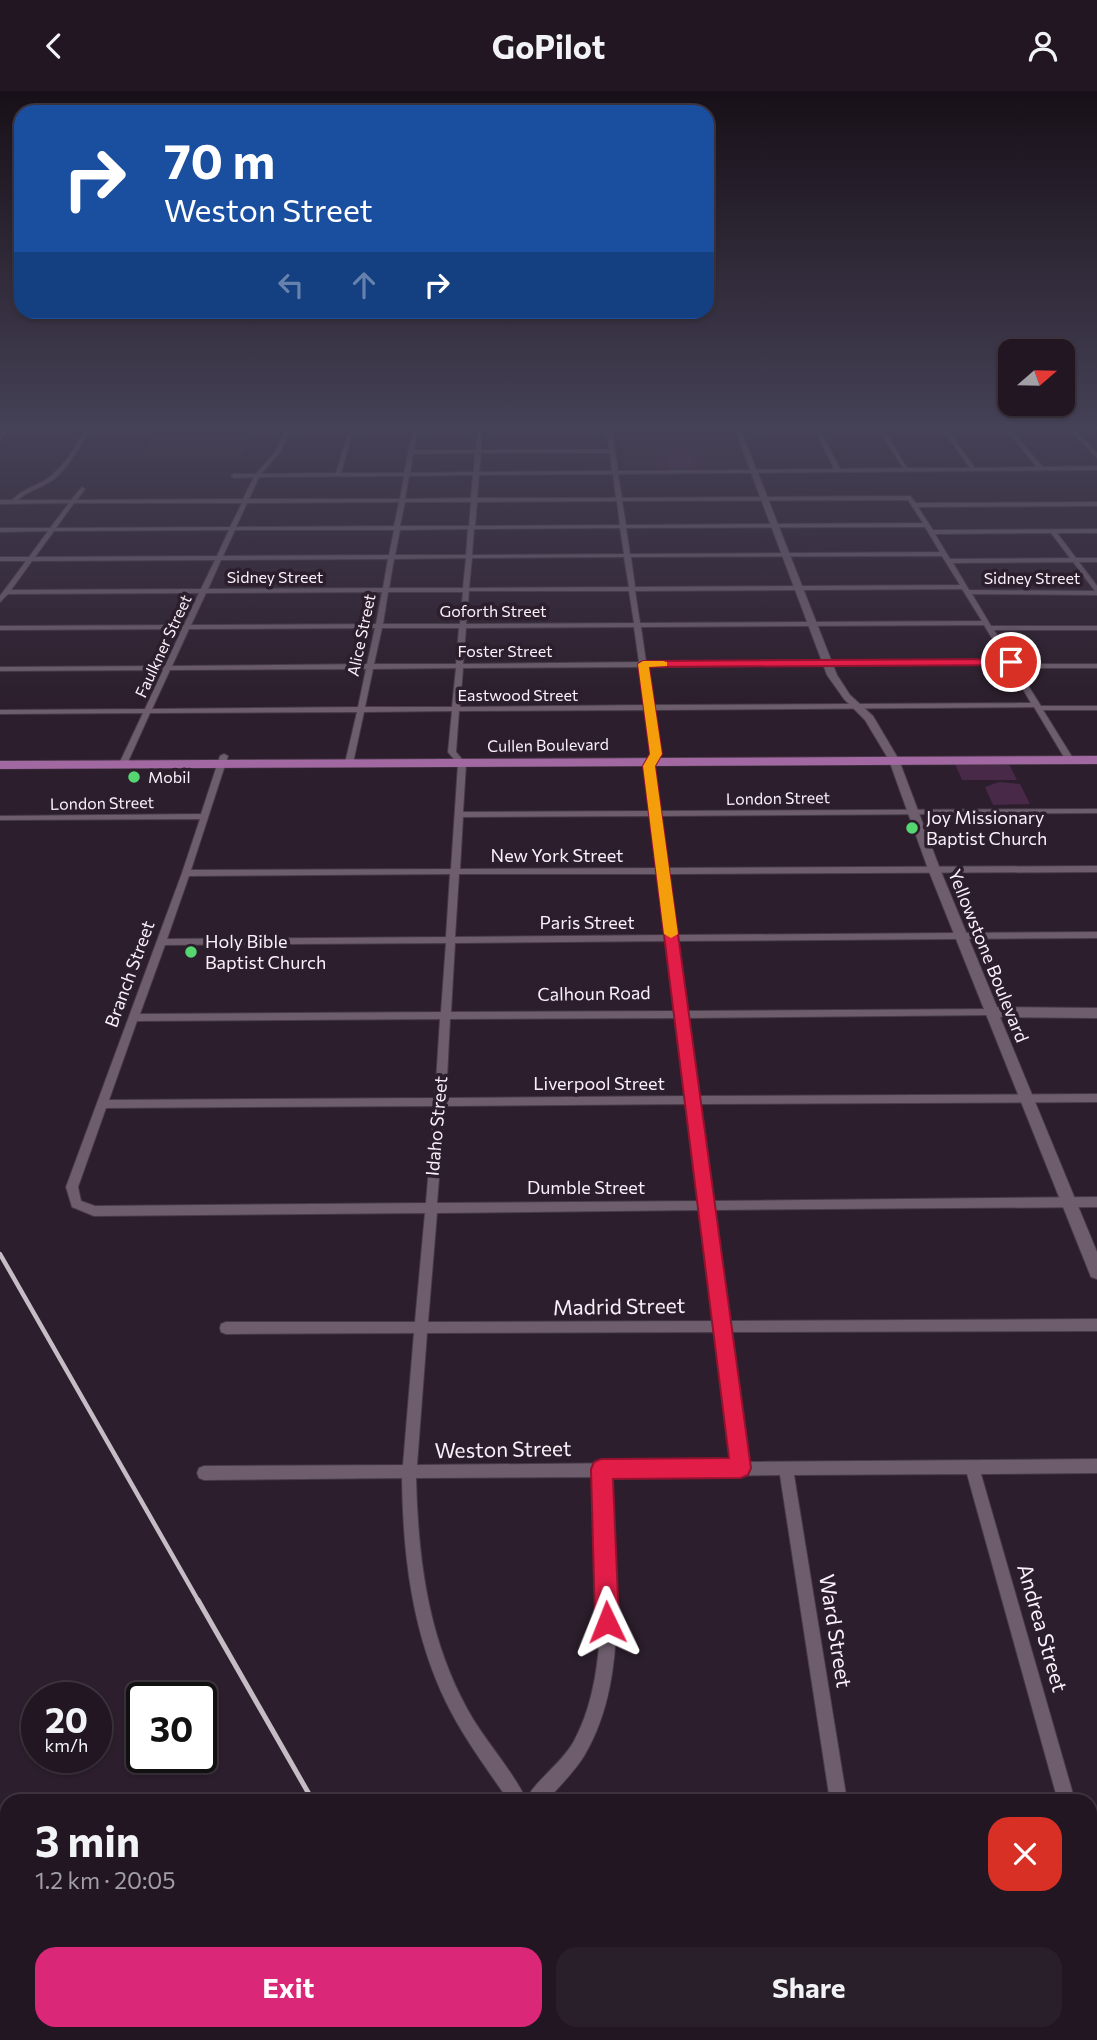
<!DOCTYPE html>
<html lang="en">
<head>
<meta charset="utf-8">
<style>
	body { margin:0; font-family:Commissioner,sans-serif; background:#291f2a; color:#f1f3f6; height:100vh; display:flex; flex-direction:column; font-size:26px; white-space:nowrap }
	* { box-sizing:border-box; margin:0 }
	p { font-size:23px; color:#a29fa5 }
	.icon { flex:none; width:38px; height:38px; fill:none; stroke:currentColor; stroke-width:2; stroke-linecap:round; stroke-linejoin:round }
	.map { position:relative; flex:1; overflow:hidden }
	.details { position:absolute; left:0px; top:1703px; width:1097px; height:247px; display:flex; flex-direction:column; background:#211621; border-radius:21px 21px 0 0; box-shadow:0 2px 5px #0004,0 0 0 2px #3e353f }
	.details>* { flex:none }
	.hud { position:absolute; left:14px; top:14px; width:700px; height:214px; border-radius:21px; box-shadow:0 2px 5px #0004,0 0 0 2px #3e353f; background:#1a4fa0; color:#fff; overflow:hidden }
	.needle { width:46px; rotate:70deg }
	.fabs { position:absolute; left:998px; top:248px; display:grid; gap:14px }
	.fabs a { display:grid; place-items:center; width:77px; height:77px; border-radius:14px; background:#211621; box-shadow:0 2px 5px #0004,0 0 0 2px #3e353f; font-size:35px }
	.speed { position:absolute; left:21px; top:1591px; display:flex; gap:14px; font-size:35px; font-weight:700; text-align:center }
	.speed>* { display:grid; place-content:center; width:91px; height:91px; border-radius:50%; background:#211621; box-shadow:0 2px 5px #0004,0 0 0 2px #3e353f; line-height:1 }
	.speed small { font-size:18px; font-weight:400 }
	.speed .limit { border:4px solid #111; border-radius:10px; background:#fff; color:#111 }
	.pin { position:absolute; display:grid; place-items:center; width:60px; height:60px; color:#fff; margin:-30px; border:4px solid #fff; border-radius:50%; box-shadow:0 2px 7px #0007 }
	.me { position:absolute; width:77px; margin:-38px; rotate:358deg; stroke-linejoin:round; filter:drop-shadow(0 0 5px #0008) }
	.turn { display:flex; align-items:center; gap:24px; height:147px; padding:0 35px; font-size:32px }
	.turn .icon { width:91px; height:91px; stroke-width:2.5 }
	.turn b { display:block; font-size:49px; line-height:60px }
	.lanes { display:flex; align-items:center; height:66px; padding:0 35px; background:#0003; justify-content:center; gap:35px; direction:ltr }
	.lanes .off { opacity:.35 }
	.round { display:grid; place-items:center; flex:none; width:74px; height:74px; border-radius:21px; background:#291f2a }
	.head { display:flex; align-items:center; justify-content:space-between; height:119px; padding:0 35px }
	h1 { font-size:42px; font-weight:700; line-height:52px }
	.action { display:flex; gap:14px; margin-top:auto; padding:14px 35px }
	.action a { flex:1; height:80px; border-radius:21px; background:#db2777; color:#fff; font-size:28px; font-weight:700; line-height:80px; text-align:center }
	.action a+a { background:#291f2a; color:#f1f3f6 }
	header { display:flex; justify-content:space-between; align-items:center; height:91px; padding:0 35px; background:#211621; font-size:32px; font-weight:700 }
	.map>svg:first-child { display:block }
	.built { fill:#392739 }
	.green { fill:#482948 }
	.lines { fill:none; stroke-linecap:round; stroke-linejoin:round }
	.minor-casing { stroke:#463b46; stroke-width:2 }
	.tertiary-casing { stroke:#463b46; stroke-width:2 }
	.primary-casing { stroke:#463b46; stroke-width:1 }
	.minor { fill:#6e5e6d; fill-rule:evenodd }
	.tertiary { fill:#6e5e6d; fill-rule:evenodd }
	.primary { fill:#a268a1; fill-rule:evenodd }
	.rail-far1 { stroke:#c6bcc6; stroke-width:4.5 }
	.rail { stroke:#c6bcc6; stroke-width:5 }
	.route { fill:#e11d48; stroke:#92132f; stroke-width:2 }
	.slow { fill:#f59e0b }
	.poi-dot { fill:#56d671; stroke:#2c1e2c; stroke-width:2.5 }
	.labels { text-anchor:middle; stroke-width:7; stroke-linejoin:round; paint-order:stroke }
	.far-street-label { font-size:16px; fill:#f9f0f9; stroke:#2c1e2c }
	.far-poi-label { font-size:16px; fill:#f9f0f9; stroke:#2c1e2c; text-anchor:start }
	.poi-label { font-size:18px; fill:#f9f0f9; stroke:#2c1e2c; text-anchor:start }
	.street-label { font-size:18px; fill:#f9f0f9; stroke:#2c1e2c }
	.near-street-label { font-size:21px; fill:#f9f0f9; stroke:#2c1e2c }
</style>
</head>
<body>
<header><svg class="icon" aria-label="back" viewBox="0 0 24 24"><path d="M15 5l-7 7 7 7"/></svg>GoPilot<svg class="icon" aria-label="person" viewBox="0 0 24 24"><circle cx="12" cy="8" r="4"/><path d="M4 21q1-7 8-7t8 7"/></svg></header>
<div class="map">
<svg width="1097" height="1949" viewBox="0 0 1097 1949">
	<rect width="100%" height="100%" fill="#2c1e2c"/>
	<path class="built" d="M158,339H253L240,366H141Z
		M731,341L738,351L748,378H625L620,342Z"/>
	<path class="green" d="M663,352H691L696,377H668Z
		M955,673H1009L1017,689H962Z
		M999,691L1020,693L1030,713L993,714L985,696Z"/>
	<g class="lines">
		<g class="minor-casing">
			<path id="minor" d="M5,339H10L0,349V345Z
				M86,339H91C79,356 69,376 53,389C42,397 28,399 18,409H71L82,396L85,398L77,409L243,408L254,386L234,387L231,385L234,383H256L276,360L285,339H290L281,360L261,383L336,382L349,339H353L341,382H404L413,339H440L417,340L414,359H476L478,339H482L481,359L609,358L607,339H653L612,340L618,380L834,378L815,339H820L840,378L903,377L879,339H884L907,377H970L943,339H948L975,377L1037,376L1006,339H1011L1043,376L1097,375V379L618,383L622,407L910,405L916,412L1097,411V415L918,416L933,439L1097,438V442H1057L1076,467H1097V471H1079L1097,495V504L972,503L991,535H1097V539H994L1015,573H1097V577H1017L1041,615H1097V619H1043L1074,669L1073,671H1067L1034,616L653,619L660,663L653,675L659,720L1097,718V722L660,725L667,777L1097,775V781L667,783L676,844L1097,841V847L677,850L686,920L993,918L998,921L993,924L687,927L698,1005L1097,1003V1011L699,1013L712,1110L1097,1106V1116L713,1119L728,1230L1097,1228V1240L730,1241L747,1371L1097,1368V1382L981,1383L1075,1710H1058L967,1383L794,1384L847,1710H830L780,1384L608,1386C614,1474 632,1585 584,1665C574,1681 559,1696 546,1710H509C487,1678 463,1646 446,1611C412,1541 403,1464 402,1387L204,1389L199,1387L197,1382L199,1377L204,1375L403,1374L414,1242L226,1243L221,1241L220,1237L221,1233L226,1231H415L425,1122L94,1125L72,1116L66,1096L182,782L200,728L0,729V725L201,723L220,665L224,663L228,665L191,779L451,778L458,673L448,661L452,620L364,621L353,672L349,674L345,672L357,621L150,622L127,673L123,675L119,673L143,622L0,623V619L145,618L163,579L0,580V576L165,575L182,538L0,539V535L184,534L199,502L8,503L0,511V505L26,470H0V466H29L48,440L0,441V437H50L69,412L0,413V409H12C23,397 39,395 51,385C66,373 75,355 86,339ZM475,362L474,381L410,382L413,363ZM481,362H610L612,380L479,381ZM613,383L616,407H477L479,384ZM473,384L471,407L405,408L409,385ZM404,385L400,408H249L259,386ZM908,409L923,432L626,434L622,410ZM617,410L620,434L475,435L477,411ZM399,411L394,435L236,436L247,412ZM405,411H471L469,435H400ZM74,412H242L230,436L56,437ZM925,436L940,461L630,463L626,437ZM620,437L624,463L472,464L474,438ZM468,438L466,464H395L400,439ZM229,439L217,465L35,466L54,440ZM235,439H394L389,464L223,465ZM1051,442L1070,467L950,468L935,443ZM942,465L960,494L635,496L631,466ZM624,466L629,496L469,497L472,467ZM466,467L463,497H389L394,468ZM388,468L383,497L208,498L221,469ZM215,469L201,498L11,499L32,470ZM1073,471L1095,500L969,499L953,472ZM962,498L982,530L640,532L635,500ZM469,500H629L634,532L466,533ZM382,501L376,533L191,534L206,502ZM388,501H463L460,533H383ZM984,534L1005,569L646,571L641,536ZM634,536L639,571L463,573L466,537ZM375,537L367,573L172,575L189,538ZM382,537H459L456,573H374ZM1008,573L1031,612L653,614L647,576ZM640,576L645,614L460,616L463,577ZM456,577L452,616H365L373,578ZM366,578L358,616L152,618L170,579ZM646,619L652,663L645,675L651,720L463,721L466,673L456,661L459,620ZM651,725L658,777L460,778L463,726ZM450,783L446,846L167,848L189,785ZM459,783H659L666,844L455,846ZM667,850L676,920L451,921L455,852ZM446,852L441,921L140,923L165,854ZM677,927L687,1005L446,1007L450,928ZM440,928L435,1007L109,1009L137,930ZM688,1013L700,1110L437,1112L445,1015ZM434,1015L426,1112L95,1115L81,1110L78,1096L106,1017ZM701,1119L715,1230L428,1231L437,1122ZM717,1241L733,1371L417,1374L427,1242ZM594,1386C598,1467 614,1576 574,1650C562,1672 537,1688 526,1708C513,1681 489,1654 473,1628C429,1554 418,1472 416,1387Z
				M1070,339H1075L1097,362V367Z
				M1090,1781L1097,1786V1823L1090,1819Z
				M667,1942H687L690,1949H669Z
				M859,1942H879V1949H859Z"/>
		</g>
		<g class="tertiary-casing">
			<path id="tertiary" d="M735,339H741L837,584L850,604L873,625L899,669L940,778L997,916L1097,917V927L1000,926L1097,1161V1188L1091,1186L1089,1181L928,778L889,669L865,629L844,608L827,584Z"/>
		</g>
		<g class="primary-casing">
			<path id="primary" d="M1097,665V673L0,678V670Z"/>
		</g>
		<use href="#minor" class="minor"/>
		<use href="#tertiary" class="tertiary"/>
		<use href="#primary" class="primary"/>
		<path class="rail-far1" d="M0,1163L199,1511"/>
		<path class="rail" d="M198,1509L313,1710
			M446,1942L450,1949"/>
	</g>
	<linearGradient id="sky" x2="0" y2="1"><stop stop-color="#181018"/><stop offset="0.55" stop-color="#454156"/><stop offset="1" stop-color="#454156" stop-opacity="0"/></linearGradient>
	<rect width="1097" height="612" fill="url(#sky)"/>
	<path class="route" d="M1011,568L1014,569V574L649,576L662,663L655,675L751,1377L748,1384L741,1387L613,1388L619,1531L615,1539L607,1542L599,1539L595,1531L591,1378L594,1371L601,1368L729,1367L643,675L650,663L638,573L643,570Z"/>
	<path class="slow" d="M663,570L667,571V575L649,576L662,663L655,675L678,843L671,847L664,843L643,675L650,663L638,573L643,570Z"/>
	<g class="poi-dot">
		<circle cx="134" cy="686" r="7"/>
		<circle cx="912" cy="737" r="7"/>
		<circle cx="191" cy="861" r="7"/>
	</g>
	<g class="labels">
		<g class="far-street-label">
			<text x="275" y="492">Sidney Street</text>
			<text x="1032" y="493">Sidney Street</text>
			<text x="493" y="526">Goforth Street</text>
			<text transform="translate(361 544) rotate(-78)" y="6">Alice Street</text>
			<text transform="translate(163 555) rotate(-65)" y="6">Faulkner Street</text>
			<text x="505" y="566">Foster Street</text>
			<text x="518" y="610">Eastwood Street</text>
			<text transform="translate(548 654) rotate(-1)" y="6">Cullen Boulevard</text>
			<text transform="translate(778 707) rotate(-1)" y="6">London Street</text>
			<text transform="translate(102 712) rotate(-1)" y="6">London Street</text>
		</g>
		<g class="far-poi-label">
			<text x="148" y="692">Mobil</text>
		</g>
		<g class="poi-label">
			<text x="926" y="733">Joy Missionary<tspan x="926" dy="21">Baptist Church</tspan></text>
			<text x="205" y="857">Holy Bible<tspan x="205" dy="21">Baptist Church</tspan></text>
		</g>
		<g class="street-label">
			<text x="557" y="771">New York Street</text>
			<text x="587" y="838">Paris Street</text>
			<text transform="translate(988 865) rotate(68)" y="6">Yellowstone Boulevard</text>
			<text transform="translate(130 883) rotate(-70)" y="6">Branch Street</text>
			<text transform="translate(594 903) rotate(-1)" y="6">Calhoun Road</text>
			<text x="599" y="999">Liverpool Street</text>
			<text transform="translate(437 1035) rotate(-85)" y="6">Idaho Street</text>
			<text x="586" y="1103">Dumble Street</text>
		</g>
		<g class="near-street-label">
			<text transform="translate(619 1216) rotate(-1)" y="7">Madrid Street</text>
			<text transform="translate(503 1359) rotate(-1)" y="7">Weston Street</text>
			<text transform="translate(1042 1537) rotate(74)" y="7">Andrea Street</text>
			<text transform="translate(835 1540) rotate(81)" y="7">Ward Street</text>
		</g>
	</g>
</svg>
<div class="fabs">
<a><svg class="needle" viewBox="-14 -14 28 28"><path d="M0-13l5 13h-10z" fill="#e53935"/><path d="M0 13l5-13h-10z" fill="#a29fa5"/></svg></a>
</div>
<div class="speed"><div>20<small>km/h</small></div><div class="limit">30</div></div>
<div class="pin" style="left:1011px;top:571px;background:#d93025"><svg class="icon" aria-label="arrive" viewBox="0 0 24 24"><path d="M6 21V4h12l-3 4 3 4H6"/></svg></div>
<svg class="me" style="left:607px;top:1531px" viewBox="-20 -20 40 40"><path d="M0-17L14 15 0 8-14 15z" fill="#e11d48" stroke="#fff" stroke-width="4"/></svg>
<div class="hud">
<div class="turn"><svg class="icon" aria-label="right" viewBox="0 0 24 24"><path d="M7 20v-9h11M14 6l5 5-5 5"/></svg><div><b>70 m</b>Weston Street</div></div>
<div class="lanes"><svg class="icon off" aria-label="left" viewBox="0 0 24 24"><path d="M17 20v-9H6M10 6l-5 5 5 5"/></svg><svg class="icon off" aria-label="ahead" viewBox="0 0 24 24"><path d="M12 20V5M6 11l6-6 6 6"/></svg><svg class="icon" aria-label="right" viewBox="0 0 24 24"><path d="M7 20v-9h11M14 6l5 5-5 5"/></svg></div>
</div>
<section class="details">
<div class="head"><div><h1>3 min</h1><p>1.2 km · 20:05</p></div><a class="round" style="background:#d93025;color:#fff"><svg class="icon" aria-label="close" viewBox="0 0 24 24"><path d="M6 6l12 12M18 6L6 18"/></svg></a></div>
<div class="action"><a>Exit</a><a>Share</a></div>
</section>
</div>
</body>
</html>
